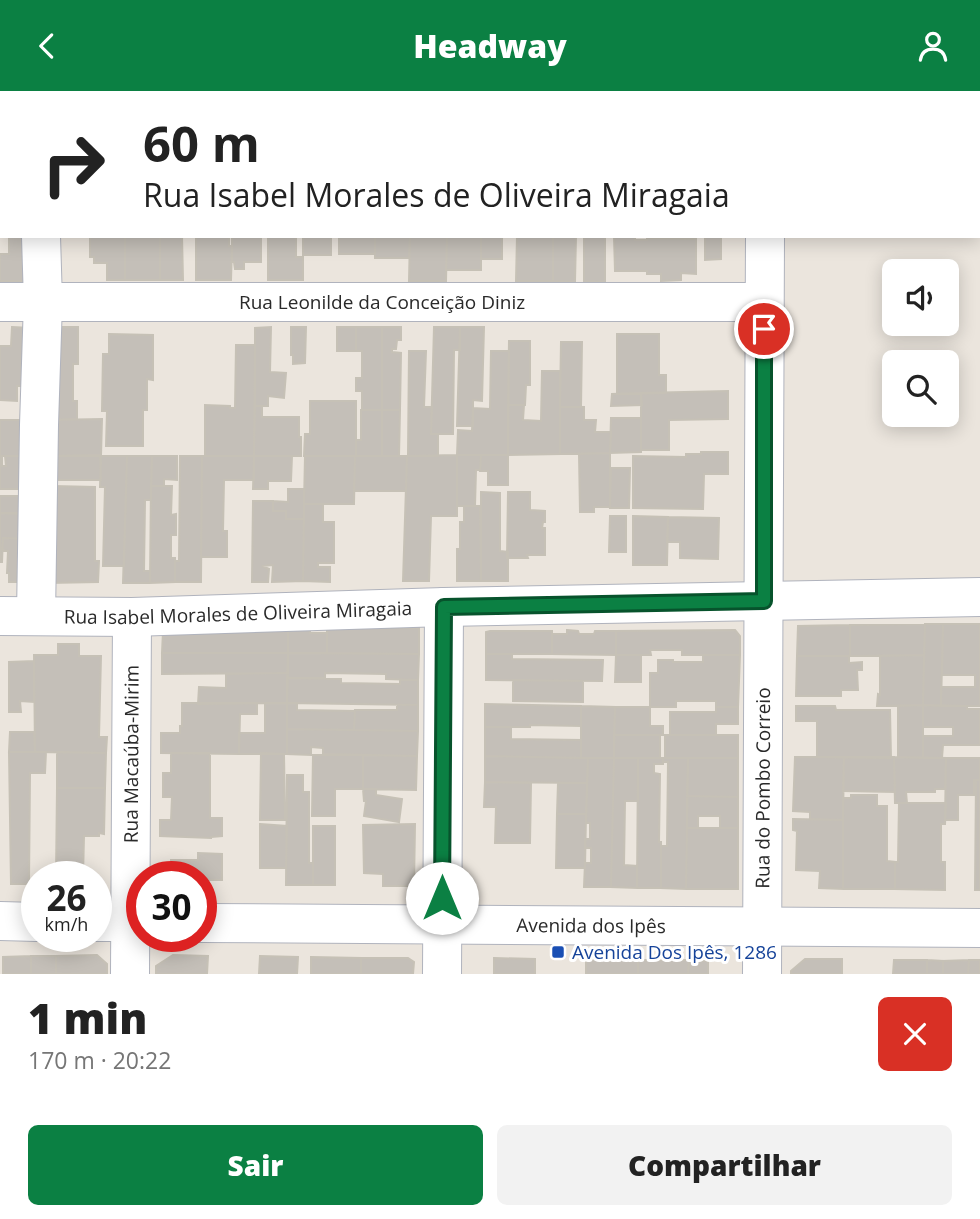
<!DOCTYPE html>
<html lang="pt">
<head>
<meta charset="utf-8">
<style>
	body { margin:0; font-family:"Open Sans",sans-serif; background:#f2f2f2; color:#222; height:100vh; display:flex; flex-direction:column; font-size:26px; white-space:nowrap }
	* { box-sizing:border-box; margin:0 }
	p { font-size:23px; color:#767676 }
	.icon { flex:none; width:38px; height:38px; fill:none; stroke:currentColor; stroke-width:2; stroke-linecap:round; stroke-linejoin:round }
	.map { position:relative; height:883px; overflow:hidden }
	.drawer { display:flex; flex-direction:column; background:#fff; flex:1 }
	.drawer>* { flex:none }
	.hud { position:absolute; left:0px; top:0px; width:980px; height:147px; box-shadow:0 4px 18px #0003; background:#fff; color:#222; overflow:hidden }
	.fabs { position:absolute; left:882px; top:168px; display:grid; gap:14px }
	.fabs a { display:grid; place-items:center; width:77px; height:77px; border-radius:10px; background:#fff; box-shadow:0 4px 18px #0003; font-size:35px }
	.speed { position:absolute; left:21px; top:770px; display:flex; gap:14px; font-size:35px; font-weight:700; text-align:center }
	.speed>* { display:grid; place-content:center; width:91px; height:91px; border-radius:50%; background:#fff; box-shadow:0 4px 18px #0003; line-height:1 }
	.speed small { font-size:18px; font-weight:400 }
	.speed .limit { border:10px solid #d22; background:#fff; color:#111 }
	.pin { position:absolute; display:grid; place-items:center; width:60px; height:60px; color:#fff; margin:-30px; border:4px solid #fff; border-radius:50%; box-shadow:0 2px 7px #0007 }
	.me { position:absolute; width:77px; margin:-38px; rotate:0deg; stroke-linejoin:round; filter:drop-shadow(0 0 5px #0008) }
	.turn { display:flex; align-items:center; gap:24px; height:147px; padding:0 28px; font-size:32px }
	.turn .icon { width:91px; height:91px; stroke-width:2.5 }
	.turn b { display:block; font-size:49px; line-height:60px }
	.round { display:grid; place-items:center; flex:none; width:74px; height:74px; border-radius:10px; background:#f2f2f2 }
	.headline { display:flex; align-items:center; justify-content:space-between; height:119px; padding:0 28px }
	h1 { font-size:42px; font-weight:800; line-height:52px }
	.button { display:flex; gap:14px; margin-top:auto; padding:14px 28px }
	.button a { flex:1; height:80px; border-radius:10px; background:#0b8043; color:#fff; font-size:28px; font-weight:800; line-height:80px; text-align:center }
	.button a+a { background:#f2f2f2; color:#222 }
	header { display:flex; justify-content:space-between; align-items:center; height:91px; padding:0 28px; background:#0b8043; color:#fff; font-size:32px; font-weight:800 }
	.map>svg:first-child { display:block }
	.building { fill:#c4bfb8; stroke:#c6c1b6; stroke-width:2 }
	.lines { fill:none; stroke-linecap:round; stroke-linejoin:round }
	.minor-casing { stroke:#b0b3bd; stroke-width:40 }
	.minor { stroke:#fff; stroke-width:38 }
	.route-casing { stroke:#07532c; stroke-width:18 }
	.route { stroke:#0b8043; stroke-width:12 }
	.transit-dot { fill:#1a4fb4; stroke:#fff; stroke-width:2.5 }
	.labels { text-anchor:middle; stroke-width:6; stroke-linejoin:round; paint-order:stroke }
	.street-label { font-size:19px; fill:#2a2a2a; stroke:#fff }
	.transit-label { font-size:19px; fill:#164399; stroke:#fff; text-anchor:start }
</style>
</head>
<body>
<header><svg class="icon" aria-label="back" viewBox="0 0 24 24"><path d="M15 5l-7 7 7 7"/></svg>Headway<svg class="icon" aria-label="person" viewBox="0 0 24 24"><circle cx="12" cy="8" r="4"/><path d="M4 21q1-7 8-7t8 7"/></svg></header>
<div class="map">
<svg width="980" height="883" viewBox="0 0 980 883">
	<rect width="100%" height="100%" fill="#ebe5dd"/>
	<path class="building" d="M9,145H31V190H0V163H9Z
		M90,145H125V189H107V172H94V166H90Z
		M125,145H160V189H125Z
		M160,145H182L183,189H160Z
		M196,145H229V155H232L231,189H196Z
		M232,145H261V171H244V178H235L234,171H232Z
		M268,145H296V166H303V189H268Z
		M303,145H331V164H303Z
		M339,145H375V163H339Z
		M375,145H410L409,167H375Z
		M410,145H447L446,190H409Z
		M447,145H481V179H446Z
		M481,145H502V168H481Z
		M517,145H553V190H516Z
		M553,145H576L575,191L553,190Z
		M584,145H605V191L584,190Z
		M614,145H635V149H647V147L696,148V183L681,182V189L661,190V183H647V180H615Z
		M705,145H721V168L705,169Z
		M12,236L30,237V295H17V310L0,309V255H11Z
		M55,236H78V273H73V310H77V328L50,329Z
		M271,236L270,281L286,282L284,307L268,305V315H255V237Z
		M291,236H306L305,272L293,273V264H291Z
		M337,236H356V260H337Z
		M356,236H382V319H362V300H356V287H362V260H356Z
		M382,236H401V249H397L396,258H392V261L401,262L400,319H382Z
		M434,236H460V259H454L453,343H431Z
		M460,236H484L482,310L473,309V335H457Z
		M109,243L153,244V289L147,288V319H143V355H106L107,320H102L103,263H109Z
		M617,243H659V284H666V302L617,303Z
		M509,250H530V294H526L525,314H508Z
		M561,251H582L581,316H560Z
		M236,254H255L254,365H205V314L230,315V317H235Z
		M409,260H426L424,316H432L431,343H438V365H408Z
		M491,260H509L508,364H457L458,339L472,340L473,317L490,318Z
		M542,280H560V363L508,364V314H524L523,329L541,330Z
		M728,300V328L669,329V359H641V302Z
		M641,302L642,314L611,315L612,303Z
		M310,310H356V365H304L305,343H310Z
		M255,315H262V326H299V346H301V365H254Z
		M560,316H584V329H596L595,341H611L610,362L560,363Z
		M361,319H382V365H356V349H361Z
		M382,319H400L399,365H382Z
		M611,327H641V361L610,362Z
		M102,328L101,365H49L50,329Z
		M0,329H29L28,365H0Z
		M701,361H728V383H704L703,418L633,417V365L686,366V363H701Z
		M610,362V416H594V421H580L579,363Z
		M100,364L101,389H49V365Z
		M457,364V425H431L429,490H403L407,365Z
		M457,364H481L480,379H476L475,415H457Z
		M481,364H508V394H488V380H480Z
		M0,365H2V375H6L5,365H28V398H0Z
		M101,365H127L124,475H103L105,396H100Z
		M127,365H152L151,409H145L144,480H150V492H123Z
		M152,365H177V389L164,388V395H151Z
		M180,365H202L201,491H175V470H179Z
		M202,365H254V389H224L223,440H227V466H201Z
		M254,365H292L291,390H268V398H253Z
		M305,365H355L354,413H304Z
		M355,365H407L406,400H354Z
		M611,377H630L629,417H610Z
		M53,395L95,396V470H99L98,491L49,492Z
		M151,395H172L171,424L176,423V444H171V467H175V491L150,492Z
		M288,398H304V428H286V420H273V410L288,411Z
		M481,401L500,402V460L508,461V490H481Z
		M508,401H530V419L545,420V431H543L542,437H545V464H527L528,467H507Z
		M0,405H20V423L0,422Z
		M253,410H273V420H286V428H304L303,490L272,491L273,474L262,475L269,478L268,491H252Z
		M304,413H323V431H334V472H318V476H330V491L303,490Z
		M464,415H480L481,490H457V458H460V431H464Z
		M0,422H27V448L3,447L2,471H0Z
		M610,425H626V461H609Z
		M633,425L668,426L667,474H633Z
		M668,426L719,427L718,468L680,467V451H667Z
		M3,447L27,448L23,491H9V482H7L8,460L2,459Z
		M925,533H943L941,615L923,614Z
		M925,533L924,564L850,565V534Z
		M943,533H980V615H941V596H975V584H942Z
		M850,534V565H797L798,535Z
		M288,536V562H162L163,540Z
		M288,536H310V542H327V562H288Z
		M327,536L419,537V563L327,562Z
		M567,539L578,540L579,543H594L595,540H616V564L552,563V543H567Z
		M735,539L740,545V564H682V559H650L651,564H616V540Z
		M490,540H552V563H486V541Z
		M58,553H79V565H101L99,646H107L106,662L35,661L34,564H58Z
		M162,562H288V582L162,583Z
		M288,562L419,563L418,589L386,588V583L325,582V587H287Z
		M486,563H512V568L603,569L602,590L486,589Z
		M616,564H641V591H615Z
		M703,564H740L738,616H716V610H676V616H650V582H658V569H673V571H703Z
		M924,564L923,614L877,615L878,603L880,604V565Z
		M797,565H849V572L862,571V579H857L858,599H841V605H796Z
		M34,570V611L20,610L21,621H9V571Z
		M288,582L287,612L198,613L199,596L226,597V583Z
		M287,587L341,588V592L400,593V589H418V614L287,612Z
		M513,589L583,590V611L513,610Z
		M182,612H257V623H240L239,663L161,662V642H180V635H182Z
		M265,612H287V663H239V642H265Z
		M287,612H297V619L355,620L354,639L287,638Z
		M485,613L581,615V635L530,634V636H485Z
		M397,614H418V640L354,639L355,619H397Z
		M923,614L967,615V618H980V654H943L942,667H923V645H953V636H923Z
		M923,614V667L898,666V615Z
		M581,615L615,616L614,667H581Z
		M796,615H835L836,619H890L891,667L817,666V630H796Z
		M615,616H650V635H663V644H614Z
		M716,616H738V633H716V644H670V621H716Z
		M485,636H511V648L581,649V667L485,665Z
		M287,638L418,640L417,665L323,663V657L311,656V664L287,663Z
		M10,641H34L35,661H9Z
		M614,644H660V667H614Z
		M665,644H738V667H665Z
		M9,661H46L45,682H30L29,793H11Z
		M57,661L106,662L105,697H57Z
		M171,662H210V727H222V745L211,746V747L160,745V729H171L172,706H163V682H171Z
		M261,662L284,663L285,729H260Z
		M313,664H363V698H335V725H312Z
		M363,664L417,665L416,699L363,698Z
		M485,665L588,667L587,692L485,691Z
		M795,666H844L843,729L810,728V721L793,720Z
		M844,666H894L895,701L843,700Z
		M894,666L946,667L945,698H935V701H906L907,712H895Z
		M588,667H614L611,796H584L585,772H591V757H585V748H590V732H586Z
		M614,667H638V710H625L624,774L637,775V797L611,796Z
		M638,667H663V673H654V682L660,683L659,751H661V797H637Z
		M663,667H688L686,798L661,797V755H667L668,671H663Z
		M688,667H738V706L687,705Z
		M946,667H980V689H974V704H958V729H945Z
		M287,684H303V701H309V772H313V794H286Z
		M976,689H980V799H975Z
		M485,691L531,692L530,752H495L496,716H484Z
		M558,692H587L586,723H557Z
		M57,697H105L104,743L99,742V745H84L83,786H56Z
		M363,698H376V704L402,708L399,731L364,725L366,710H364Z
		M851,704H877V715H887V770L895,771V798H843V707H851Z
		M687,705L738,706V737H720V725H698V737H687Z
		M899,712H946L945,733H941V771H945V799L895,798V771H898Z
		M557,723H586L585,777H556Z
		M793,728L843,729V798L819,797L820,780L796,779L797,740L793,739Z
		M260,733L287,735L286,777H260Z
		M415,733L414,795H383V783L364,782L363,734Z
		M313,735H335V794H313Z
		M687,737H738V798H686Z
		M198,762L222,763V789H201V786H171V769H198Z
		M97,864L107,873V883H56V865Z
		M173,864L208,865L207,883H156V875Z
		M31,865H56V883H31Z
		M31,865V883H3V866Z
		M260,865L298,866L297,883H259Z
		M311,866L361,867V883H311Z
		M361,867H408L414,871L413,883H361Z
		M494,867L535,868V883H494Z
		M586,868L638,869V883H586Z
		M805,868H842V883H791V880Z
		M638,869H689L688,883H638Z
		M689,869L708,870V883H688Z
		M894,869H927V883H893Z
		M927,869L943,870V883H927Z
		M969,869H980V883H968Z
		M969,869L968,883H943V870Z"/>
	<g class="lines">
		<g class="minor-casing">
			<g id="minor">
				<path d="M36,0V2"/>
				<path d="M767,2V0"/>
				<path d="M978,91H980"/>
				<path id="s1" d="M0,211H763"/>
				<path id="s2" d="M0,525L132,526L444,516L980,506"/>
				<path d="M36,525L39,334L43,211L41,145"/>
				<path d="M0,830L37,831"/>
				<path d="M96,831H142"/>
				<path id="s3" d="M201,832L980,837"/>
				<path id="s4" d="M130,883L132,526"/>
				<path d="M442,883L444,516"/>
				<path id="s5" d="M762,883L765,145"/>
			</g>
		</g>
		<use href="#minor" class="minor"/>
	</g>
	<g class="lines">
		<g class="route-casing">
			<path id="route" d="M442,807L444,516L764,510V238"/>
		</g>
		<use href="#route" class="route"/>
	</g>
	<rect class="transit-dot" x="551" y="854" width="14" height="14" rx="3.5"/>
	<g class="labels">
		<g class="street-label">
			<text dy="7" stroke="none"><textPath href="#s1" startOffset="382">Rua Leonilde da Conceição Diniz</textPath></text>
			<text dy="7" stroke="none"><textPath href="#s2" startOffset="238">Rua Isabel Morales de Oliveira Miragaia</textPath></text>
			<text dy="7" stroke="none"><textPath href="#s4" startOffset="220">Rua Macaúba-Mirim</textPath></text>
			<text dy="7" stroke="none"><textPath href="#s5" startOffset="186">Rua do Pombo Correio</textPath></text>
			<text dy="7" stroke="none"><textPath href="#s3" startOffset="390">Avenida dos Ipês</textPath></text>
		</g>
		<g class="transit-label">
			<text x="572" y="868">Avenida Dos Ipês, 1286</text>
		</g>
	</g>
</svg>
<div class="fabs">
<a><svg class="icon" aria-label="sound" viewBox="0 0 24 24"><path d="M4 9h4l5-4v14l-5-4H4zM17 9q2 3 0 6"/></svg></a>
<a><svg class="icon" aria-label="search" viewBox="0 0 24 24"><circle cx="10" cy="10" r="6"/><path d="M15 15l6 6"/></svg></a>
</div>
<div class="speed"><div>26<small>km/h</small></div><div class="limit">30</div></div>
<div class="pin" style="left:764px;top:238px;background:#d93025"><svg class="icon" aria-label="arrive" viewBox="0 0 24 24"><path d="M6 21V4h12l-3 4 3 4H6"/></svg></div>
<svg class="me" style="left:442px;top:807px" viewBox="-20 -20 40 40"><circle r="19" fill="#fff"/><path d="M0-13L10 11 0 6-10 11z" fill="#0b8043"/></svg>
<div class="hud">
<div class="turn"><svg class="icon" aria-label="right" viewBox="0 0 24 24"><path d="M7 20v-9h11M14 6l5 5-5 5"/></svg><div><b>60 m</b>Rua Isabel Morales de Oliveira Miragaia</div></div>
</div>
</div>
<section class="drawer">
<div class="headline"><div><h1>1 min</h1><p>170 m · 20:22</p></div><a class="round" style="background:#d93025;color:#fff"><svg class="icon" aria-label="close" viewBox="0 0 24 24"><path d="M6 6l12 12M18 6L6 18"/></svg></a></div>
<div class="button"><a>Sair</a><a>Compartilhar</a></div>
</section>
</body>
</html>
